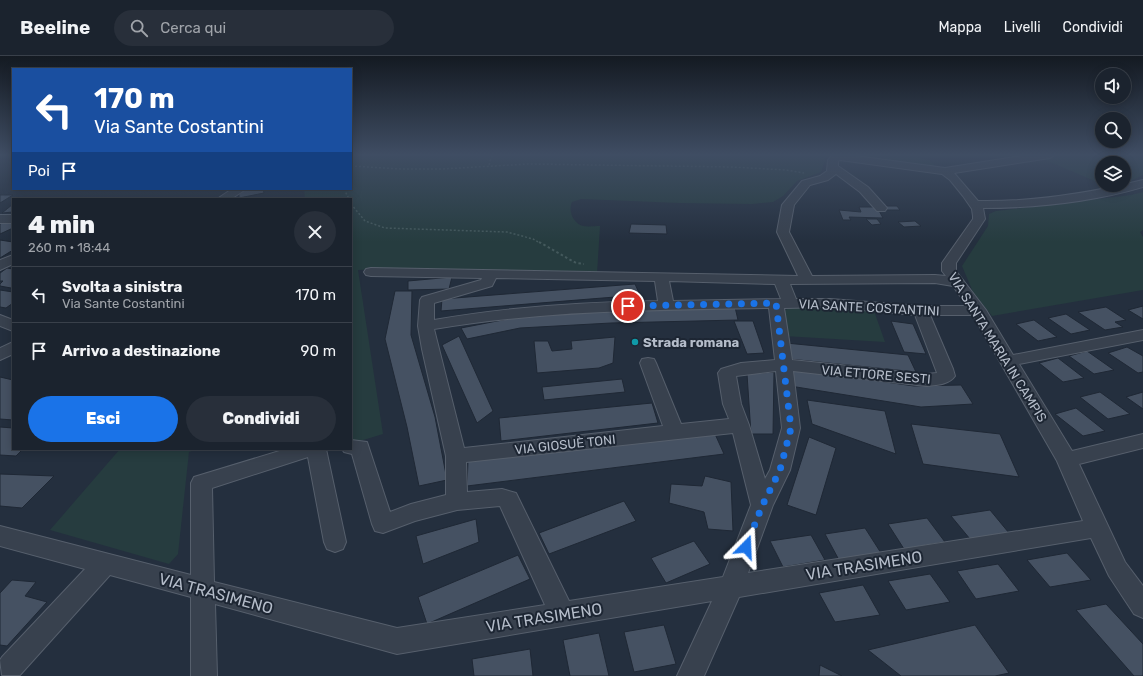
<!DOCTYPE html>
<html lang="it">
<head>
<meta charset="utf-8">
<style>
	body { margin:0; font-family:Rubik,sans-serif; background:#282f3a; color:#f1f3f6; height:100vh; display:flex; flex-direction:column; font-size:15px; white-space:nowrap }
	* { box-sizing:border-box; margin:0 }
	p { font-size:13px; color:#a0a4aa }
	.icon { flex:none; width:22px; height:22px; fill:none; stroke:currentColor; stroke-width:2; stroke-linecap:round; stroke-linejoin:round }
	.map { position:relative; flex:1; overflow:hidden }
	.drawer { position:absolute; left:12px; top:142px; width:340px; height:252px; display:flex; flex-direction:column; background:#1b232e; border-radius:0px; box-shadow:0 2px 10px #0003,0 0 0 1px #39404a }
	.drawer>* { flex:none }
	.guide { position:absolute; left:12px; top:12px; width:340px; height:122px; border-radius:0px; box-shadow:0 2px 10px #0003,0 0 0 1px #39404a; background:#1a4fa0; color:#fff; overflow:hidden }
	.fabs { position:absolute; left:1095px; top:12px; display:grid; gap:8px }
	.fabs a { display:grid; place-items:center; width:36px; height:36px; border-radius:50%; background:#1b232e; box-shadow:0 2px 10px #0003,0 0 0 1px #39404a; font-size:20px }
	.pin { position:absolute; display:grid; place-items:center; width:34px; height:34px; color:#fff; margin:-17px; border:2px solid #fff; border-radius:50%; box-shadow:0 1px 4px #0007 }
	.me { position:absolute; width:44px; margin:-22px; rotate:21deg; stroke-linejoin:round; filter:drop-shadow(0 0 3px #0008) }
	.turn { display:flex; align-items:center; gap:14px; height:84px; padding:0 16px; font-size:18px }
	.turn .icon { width:52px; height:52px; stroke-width:2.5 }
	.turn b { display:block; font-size:28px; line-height:34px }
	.then { display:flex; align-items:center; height:38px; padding:0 16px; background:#0003; gap:8px; font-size:15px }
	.round { display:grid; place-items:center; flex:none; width:42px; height:42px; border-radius:21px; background:#282f3a }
	.summary { display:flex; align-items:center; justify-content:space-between; height:68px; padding:0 16px }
	h1 { font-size:24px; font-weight:800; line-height:30px }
	.cta { display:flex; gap:8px; margin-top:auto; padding:8px 16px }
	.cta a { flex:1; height:46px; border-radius:24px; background:#1a73e8; color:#fff; font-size:16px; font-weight:800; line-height:46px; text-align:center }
	.cta a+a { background:#282f3a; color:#f1f3f6 }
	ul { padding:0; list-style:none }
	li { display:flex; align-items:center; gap:12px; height:56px; padding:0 16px; border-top:1px solid #39404a }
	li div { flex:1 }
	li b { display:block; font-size:15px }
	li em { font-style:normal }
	header { display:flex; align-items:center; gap:24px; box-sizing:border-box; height:56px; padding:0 20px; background:#1b232e; border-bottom:1px solid #39404a }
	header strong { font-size:19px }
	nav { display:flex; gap:22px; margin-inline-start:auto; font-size:14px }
	.search { width:280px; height:36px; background:#282f3a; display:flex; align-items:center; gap:10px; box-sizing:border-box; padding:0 14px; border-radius:22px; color:#a0a4aa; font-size:15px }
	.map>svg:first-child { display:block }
	.green { fill:#263c3f }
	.building { fill:#455162; stroke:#1f2835 }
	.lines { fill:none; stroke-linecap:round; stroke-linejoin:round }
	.minor-casing { stroke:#565f6c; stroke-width:2 }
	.path-far1 { stroke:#44595c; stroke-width:1.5; stroke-dasharray:2 2; stroke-linecap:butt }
	.path { stroke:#44595c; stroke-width:2; stroke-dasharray:2.5 2.5; stroke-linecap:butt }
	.minor { fill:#38414e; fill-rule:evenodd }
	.route { stroke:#1a73e8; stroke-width:7; stroke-dasharray:0 12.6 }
	.culture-dot { fill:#0f9aa8; stroke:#1d2633; stroke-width:1.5 }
	.labels { text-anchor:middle; stroke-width:4; stroke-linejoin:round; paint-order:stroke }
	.street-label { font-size:13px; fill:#b4bcc9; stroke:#1d2633 }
	.poi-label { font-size:13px; font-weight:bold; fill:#b4bcc9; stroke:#1d2633; text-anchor:start }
	.near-street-label { font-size:16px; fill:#b4bcc9; stroke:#1d2633 }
</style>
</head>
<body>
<header>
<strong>Beeline</strong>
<div class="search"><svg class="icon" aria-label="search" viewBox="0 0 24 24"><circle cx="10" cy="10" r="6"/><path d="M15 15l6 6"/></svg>Cerca qui</div>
<nav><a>Mappa</a><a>Livelli</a><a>Condividi</a></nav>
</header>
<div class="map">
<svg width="1143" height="620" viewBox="0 0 1143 620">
	<rect width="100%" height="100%" fill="#242f3e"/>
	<path class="green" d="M351,99H827L821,116L797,125L783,140L773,146L752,148L679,147L581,143L572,146C568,155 573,167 583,170C588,171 595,170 600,170L597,218L383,213L358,214L383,378L360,385L351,386V143H305L304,133H351Z
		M845,99H917L921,103L929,104L935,110H924Z
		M1059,99H1143V119L1124,128V107H1102V128L1045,104Z
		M1143,136V174L1140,176L1143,181V234L992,260L973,236L962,210L988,170L989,158L996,155L1131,139Z
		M793,250L873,252L885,286L784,280L782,256Z
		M120,393H198L189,396L178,498L169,508L50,474Z"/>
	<path class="building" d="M246,133H263L264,137L239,142V138Z
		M0,139H13L0,147Z
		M13,148V156L2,157Z
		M881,150H897L900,154H884Z
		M859,151H877L883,162L849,161L851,164H843L839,154L861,156Z
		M866,163H877L881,168L872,169Z
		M915,165L921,170L904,171L898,166Z
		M4,166L13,167V172L0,178V168Z
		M631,168L666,169L667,178L629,177Z
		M0,184L13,186V194L0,202Z
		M7,212L13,213V231L11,232L0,230V228L3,225H0V217Z
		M452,221L449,233L408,234V225Z
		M635,228L640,239L441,255L442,243Z
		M0,234L13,236V247L6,252L0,251Z
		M395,235H412L411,279L435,361L447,424L419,430L407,371L385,283Z
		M1143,250V263L1128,254Z
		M735,251L738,264L611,267L520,272L467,283L461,272L523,260L614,253Z
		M1106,251L1126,264L1115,266L1123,271L1105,274L1078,256Z
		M1066,258L1090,274L1071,278L1048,262Z
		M1034,264L1057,281L1038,285L1016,268Z
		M734,265H753L764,297L747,298Z
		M891,265L913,268L926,298L904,296Z
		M459,280L493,355L477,367L442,289Z
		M615,281L613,307L599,312L537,317L534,285H548L552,295L572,293L571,285Z
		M786,287L908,299L916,316L789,303Z
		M1127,291L1143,300V316L1138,317L1108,297Z
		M1087,295L1114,314L1094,318L1069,300Z
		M1058,302L1084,322L1063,326L1039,307Z
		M788,312L914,330L961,329L973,348L921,351L790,330Z
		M774,316L773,378H751L747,318Z
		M0,321L13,324V364L0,363Z
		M622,323L625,336L544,344L542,331Z
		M1100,336L1130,358L1108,363L1080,341Z
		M1143,336V353L1126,341Z
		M807,344L885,355L896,398L812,368Z
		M652,347L658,367L501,385L499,362Z
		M1076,352L1105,375L1083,380L1055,358Z
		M911,368L1000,378L1019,421L923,408Z
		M0,371L13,372V393H23L16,400L0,399Z
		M715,378L724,398L467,430L468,405Z
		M809,381L836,392L816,459L787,449Z
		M0,418L54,420L22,452L0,450Z
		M705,420L731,426L733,475L708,473L704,456L669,447L671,428L702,430Z
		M624,445L636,465L549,498L539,477Z
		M990,454L1009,477L970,483L951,460Z
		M927,462L945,486L904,493L888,468Z
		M476,463L479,486L423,508L416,480Z
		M865,472L881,497L839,504L825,478Z
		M811,479L825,504L783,511L770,485Z
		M694,485L710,508L666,527L651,502Z
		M1067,497L1091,524L1050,531L1027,504Z
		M518,499L530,523L427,568L418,541Z
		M998,508L1019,535L976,543L957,515Z
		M930,518L950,546L906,554L888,525Z
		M12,524L36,526L25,540L47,546L7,590L0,589V537Z
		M863,529L880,559L835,566L819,537Z
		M1106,548L1143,588V620H1134L1076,554Z
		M664,569L676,608L634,616L624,576Z
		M975,569L1009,617L995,620H901L868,594Z
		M599,577L609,620H570L563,584Z
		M530,593L533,620H474L472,603Z
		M820,609L842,620H819Z"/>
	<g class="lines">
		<g class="minor-casing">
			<path id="minor" d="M832,99H848L945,112L1028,99H1055L1050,102L954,117L978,145C1034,146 1089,137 1143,124V131C1092,146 1036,152 983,152L985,163L956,207V215L986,254L1013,299L1143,274V284L1019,308L1072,395L1143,378V392L1079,408L1125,506L1143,530V562L1134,558L1109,520L1091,482L739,541L704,620H677L712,545L397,598L215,548L217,620H191V541L110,519L20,619H2L0,604L2,601L85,513L0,490V470L191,519V427L194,421L286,393H326L346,486L343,493L335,496L327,493L324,486L308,401L212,432L214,526L397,572L545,549L500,450L457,454L415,465L383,477L375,475L372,468L352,398L344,396L342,393H351V384L367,386L390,456L411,448L446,439V400L422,293L418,270L420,244L422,241L481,224L482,222L371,220L366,219L364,216L366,213L371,212L798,220L777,176L782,149L802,125L820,120L827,115L828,104ZM840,104L942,118L950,124L963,140L972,153L973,160V163L942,207V215L946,220L935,219L812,220L789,176L794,149L810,129L828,124L836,118L860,136L877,155H885L887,152L868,131L838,110V105ZM496,222L655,225L658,245C583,246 508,251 434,264V247L492,230ZM669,225L775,228L781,243L673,245ZM935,227L953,230L967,250H921L830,243H796L790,228ZM830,251L915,259L937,317L926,318L792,304L784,252ZM769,252L775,304L741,307L721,313L718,317L723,348L729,363L681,368L656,307L654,303L648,302L642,303L640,307L663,370L464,392L434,273C545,254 657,254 769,252ZM930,259H973L1057,405L1083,465L748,517L773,449L790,414L800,372L793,315L926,330C936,329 949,329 955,320L953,313ZM776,315L782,372L770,414L765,423L749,369L741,348L736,320ZM733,377L751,449L723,521L569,545L516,437L502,433L467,436L466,406Z
				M232,133H246L231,143H217Z
				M0,159H13V167H0Z
				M13,199V208L0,214V204Z
				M0,259L13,264V275L0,270Z
				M13,286V298L0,304V292Z"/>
		</g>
		<path class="path-far1" d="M489,109L492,99
			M351,110L401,113H442L528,108L732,111L786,114L804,117
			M344,133L349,143
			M351,148L365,165L385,172L507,176L533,183L540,187"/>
		<path class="path" d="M539,186L576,207L584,208"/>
		<use href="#minor" class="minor"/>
	</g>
	<linearGradient id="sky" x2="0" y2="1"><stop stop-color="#141a22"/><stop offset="0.53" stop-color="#3f4d63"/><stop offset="1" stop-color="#3f4d63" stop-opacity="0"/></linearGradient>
	<rect width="1143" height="186" fill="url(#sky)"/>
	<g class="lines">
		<path class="route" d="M628,250L776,247L791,372L780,414L762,450L746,491"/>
	</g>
	<circle class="culture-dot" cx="635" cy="286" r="4"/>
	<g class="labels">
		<g class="street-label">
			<text transform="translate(869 251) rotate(3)" y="5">VIA SANTE COSTANTINI</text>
			<text transform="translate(998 291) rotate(58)" y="5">VIA SANTA MARIA IN CAMPIS</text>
			<text transform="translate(876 318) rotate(5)" y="5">VIA ETTORE SESTI</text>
			<text transform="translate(565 388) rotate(-6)" y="5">VIA GIOSUÈ TONI</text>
		</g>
		<g class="poi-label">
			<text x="643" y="291">Strada romana</text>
		</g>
		<g class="near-street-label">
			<text transform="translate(864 509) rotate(-9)" y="6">VIA TRASIMENO</text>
			<text transform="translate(216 537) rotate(15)" y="6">VIA TRASIMENO</text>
			<text transform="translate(544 561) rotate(-9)" y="6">VIA TRASIMENO</text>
		</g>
	</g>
</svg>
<div class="fabs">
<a><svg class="icon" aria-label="sound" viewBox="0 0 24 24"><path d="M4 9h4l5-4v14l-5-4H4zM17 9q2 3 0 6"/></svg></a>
<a><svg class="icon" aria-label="search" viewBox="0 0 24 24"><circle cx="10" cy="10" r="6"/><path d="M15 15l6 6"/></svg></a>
<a><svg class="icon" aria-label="layers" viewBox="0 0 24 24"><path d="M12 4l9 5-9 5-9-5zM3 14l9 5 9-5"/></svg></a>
</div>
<div class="pin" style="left:628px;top:250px;background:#d93025"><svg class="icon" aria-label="arrive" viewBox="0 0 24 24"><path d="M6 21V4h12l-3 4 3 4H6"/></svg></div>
<svg class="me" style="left:746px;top:491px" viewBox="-20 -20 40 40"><path d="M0-17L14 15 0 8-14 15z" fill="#1a73e8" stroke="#fff" stroke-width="4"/></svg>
<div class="guide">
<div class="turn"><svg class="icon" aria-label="left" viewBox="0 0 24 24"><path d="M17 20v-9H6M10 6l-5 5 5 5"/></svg><div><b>170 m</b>Via Sante Costantini</div></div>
<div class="then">Poi<svg class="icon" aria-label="arrive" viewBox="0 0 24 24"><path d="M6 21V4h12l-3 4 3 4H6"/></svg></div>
</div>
<section class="drawer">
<div class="summary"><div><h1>4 min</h1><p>260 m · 18:44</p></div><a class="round"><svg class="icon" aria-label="close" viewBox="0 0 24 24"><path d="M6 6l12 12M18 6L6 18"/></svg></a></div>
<ul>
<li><svg class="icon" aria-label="left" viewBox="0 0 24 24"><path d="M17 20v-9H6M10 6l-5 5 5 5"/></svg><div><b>Svolta a sinistra</b><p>Via Sante Costantini</p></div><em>170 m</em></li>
<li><svg class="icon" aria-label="arrive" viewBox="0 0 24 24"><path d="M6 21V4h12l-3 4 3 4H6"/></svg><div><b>Arrivo a destinazione</b></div><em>90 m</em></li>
</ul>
<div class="cta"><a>Esci</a><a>Condividi</a></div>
</section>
</div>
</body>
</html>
